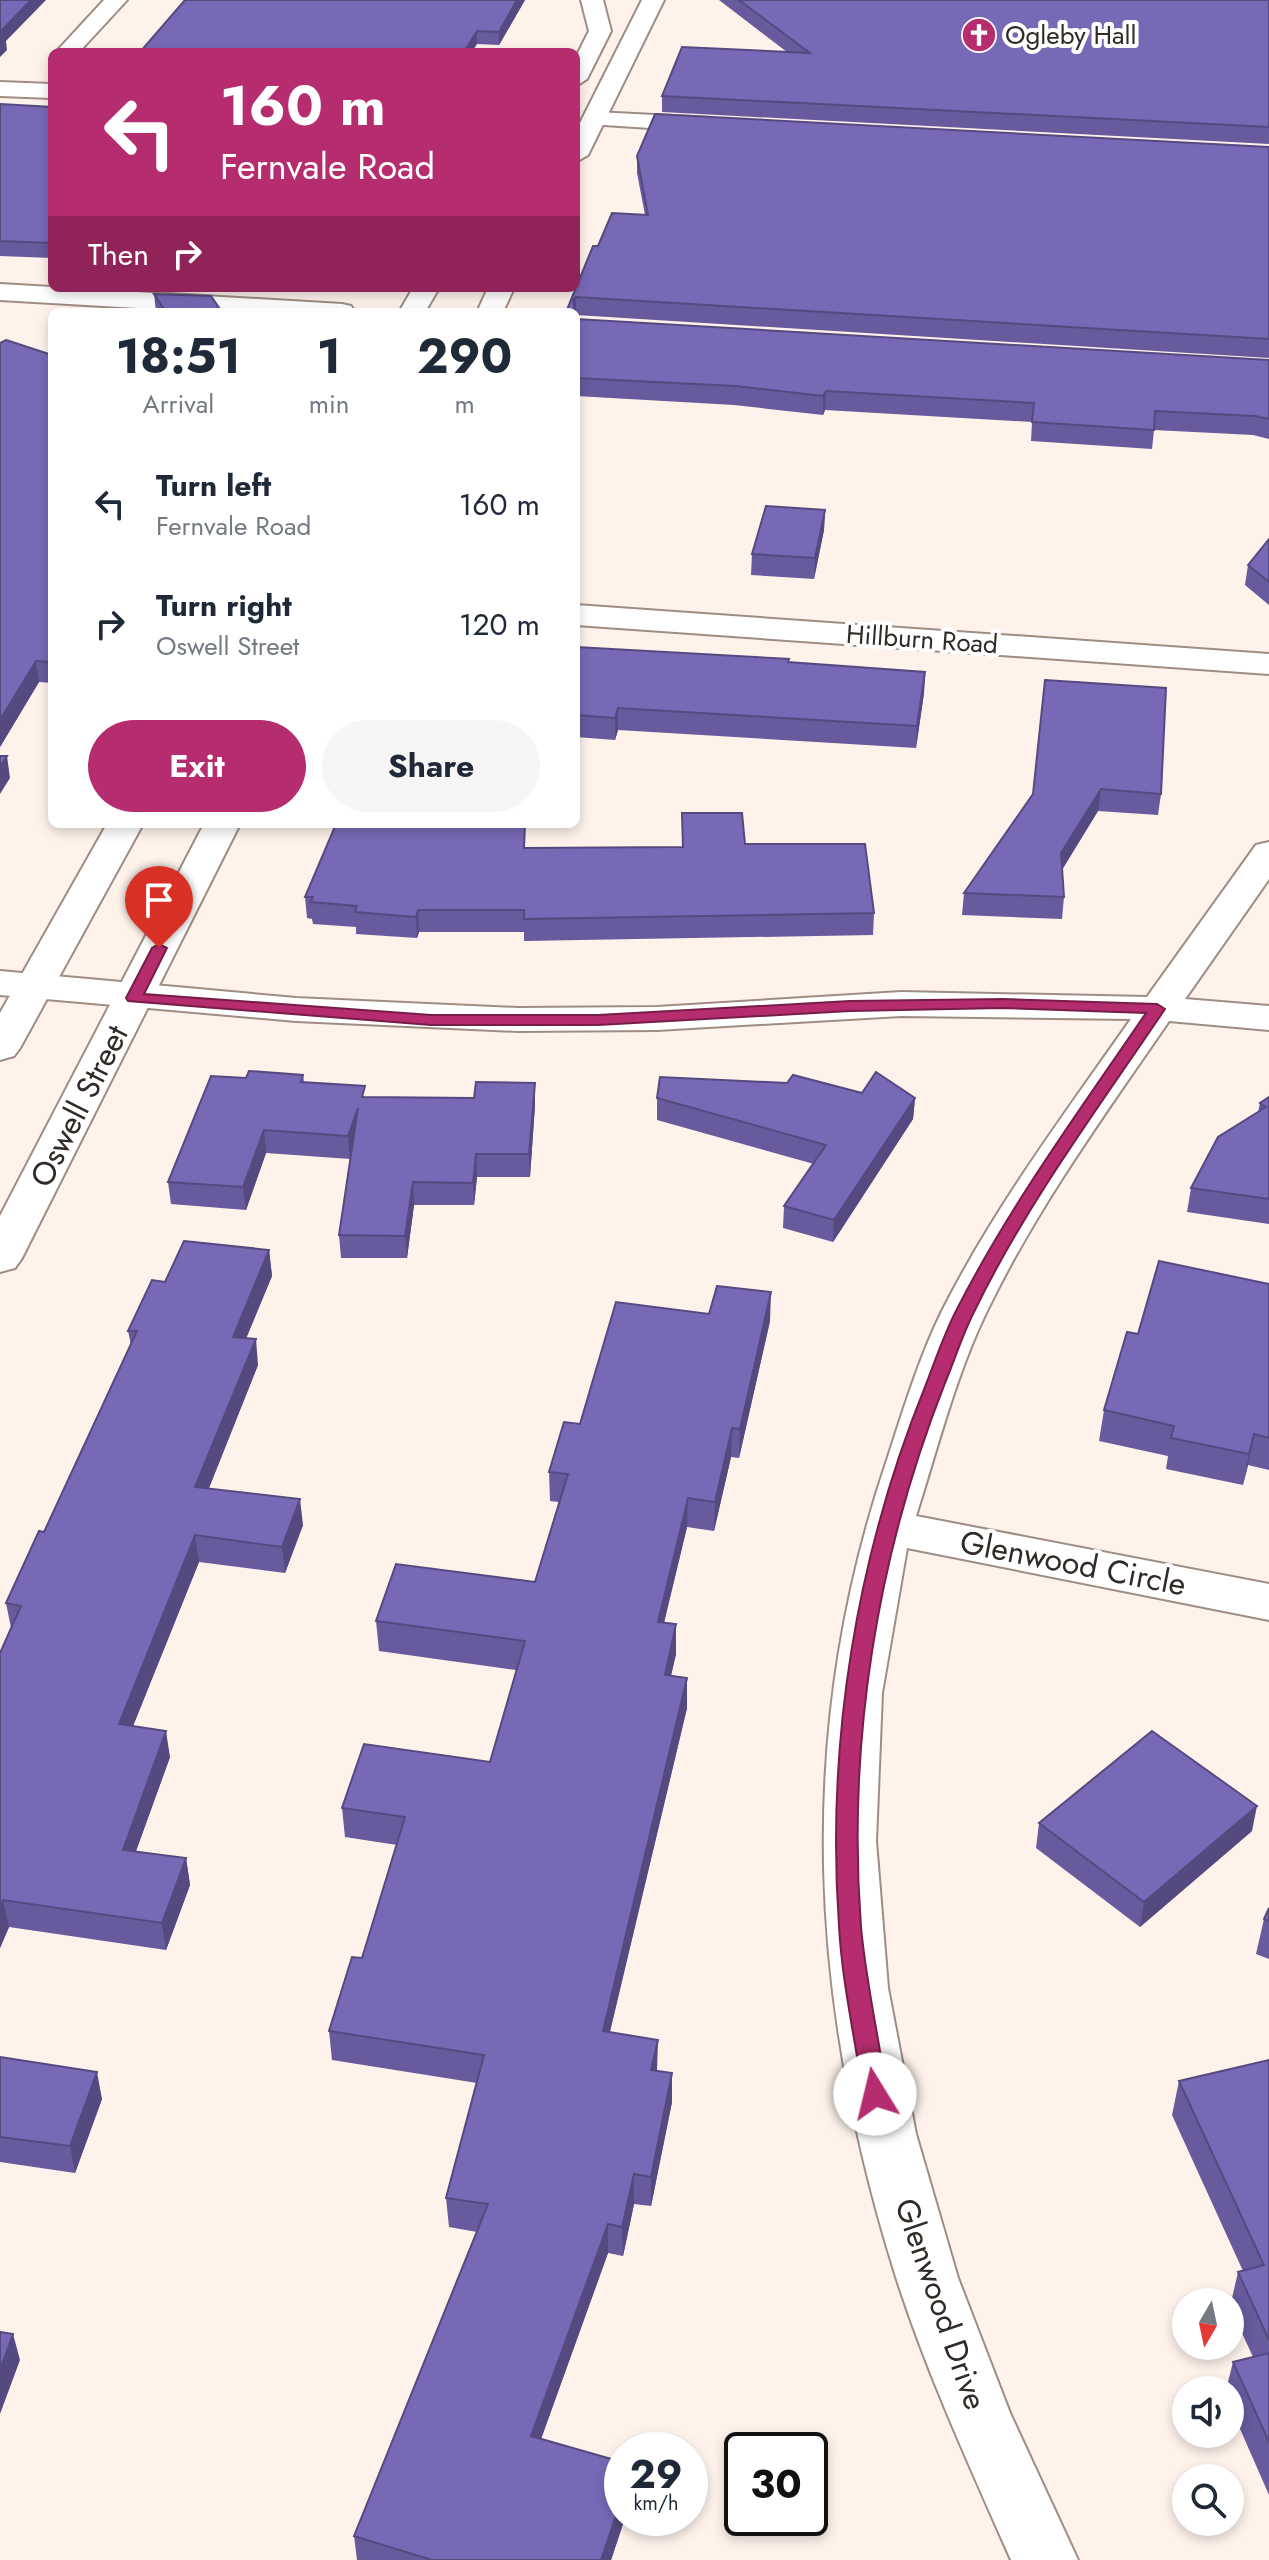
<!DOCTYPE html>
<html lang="en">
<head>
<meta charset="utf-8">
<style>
	body { margin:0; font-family:Jost,sans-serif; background:#f6f6f7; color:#1f2937; height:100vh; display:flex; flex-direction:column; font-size:30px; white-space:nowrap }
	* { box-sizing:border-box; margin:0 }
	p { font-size:26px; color:#747a83 }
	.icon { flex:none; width:44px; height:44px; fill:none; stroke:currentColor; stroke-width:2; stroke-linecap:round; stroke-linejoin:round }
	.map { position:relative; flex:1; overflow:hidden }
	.sheet { position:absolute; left:48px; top:308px; width:532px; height:520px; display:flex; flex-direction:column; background:#fff; border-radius:12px; box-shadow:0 4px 12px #0003 }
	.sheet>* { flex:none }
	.guide { position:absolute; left:48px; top:48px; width:532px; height:244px; border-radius:12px; box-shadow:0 4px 12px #0003; background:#b52d6e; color:#fff; overflow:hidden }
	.needle { width:52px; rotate:189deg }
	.tools { position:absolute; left:1172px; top:2288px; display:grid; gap:16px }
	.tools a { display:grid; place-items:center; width:72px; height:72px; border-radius:50%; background:#fff; box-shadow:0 4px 12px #0003; font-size:40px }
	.speed { position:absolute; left:604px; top:2432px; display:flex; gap:16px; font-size:40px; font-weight:700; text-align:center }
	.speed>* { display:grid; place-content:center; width:104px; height:104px; border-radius:50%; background:#fff; box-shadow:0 4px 12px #0003; line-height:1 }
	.speed small { font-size:20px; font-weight:400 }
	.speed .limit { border:4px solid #111; border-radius:12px; background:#fff; color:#111 }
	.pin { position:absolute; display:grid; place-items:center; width:68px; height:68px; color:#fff; margin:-82px -34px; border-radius:50% 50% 50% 0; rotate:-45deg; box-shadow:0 0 8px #0007 }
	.pin .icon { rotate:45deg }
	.me { position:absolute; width:88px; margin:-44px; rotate:351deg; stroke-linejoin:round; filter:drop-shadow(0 0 6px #0008) }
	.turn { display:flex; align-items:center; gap:28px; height:168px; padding:0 40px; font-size:36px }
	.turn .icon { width:104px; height:104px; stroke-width:2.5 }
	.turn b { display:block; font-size:56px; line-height:68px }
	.then { display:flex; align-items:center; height:76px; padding:0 40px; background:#0003; gap:16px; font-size:30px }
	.eta { display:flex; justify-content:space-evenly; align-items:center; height:136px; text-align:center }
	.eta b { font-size:48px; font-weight:700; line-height:56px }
	.cta { display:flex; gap:16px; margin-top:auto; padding:16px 40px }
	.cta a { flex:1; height:92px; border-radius:48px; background:#b52d6e; color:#fff; font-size:32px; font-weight:700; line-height:92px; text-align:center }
	.cta a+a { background:#f6f6f7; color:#1f2937 }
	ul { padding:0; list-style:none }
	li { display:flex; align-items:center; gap:24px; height:120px; padding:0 40px }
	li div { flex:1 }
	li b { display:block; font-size:30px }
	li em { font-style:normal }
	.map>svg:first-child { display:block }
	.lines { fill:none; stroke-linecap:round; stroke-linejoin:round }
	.minor-casing { stroke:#9f8d83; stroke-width:4 }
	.major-casing { stroke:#9f8d83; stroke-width:4 }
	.minor { fill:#fff; fill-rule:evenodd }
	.major { fill:#fff; fill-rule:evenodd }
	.wall { fill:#675a9d }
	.shaded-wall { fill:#544a80 }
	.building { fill:#7869b7; stroke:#544a80; stroke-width:2 }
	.route { fill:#b52d6e; stroke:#761d48; stroke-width:2 }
	.labels { text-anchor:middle; stroke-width:8; stroke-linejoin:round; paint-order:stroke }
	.far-poi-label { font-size:26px; fill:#312a26; stroke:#fff; text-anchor:start }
	.far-street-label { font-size:26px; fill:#312a26; stroke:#fff }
	.street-label { font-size:32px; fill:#312a26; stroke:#fff }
</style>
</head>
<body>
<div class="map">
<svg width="1269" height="2560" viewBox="0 0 1269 2560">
	<rect width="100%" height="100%" fill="#fef2eb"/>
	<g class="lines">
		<g class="minor-casing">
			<path id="minor" d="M104,0H127L79,52H56Z
				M0,82L52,84V98L0,96Z
				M597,112L711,118L723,125L711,132L589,124L585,119L589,114Z
				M0,284L342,304L351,306L355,312H205L0,300Z
				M576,605L1269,654V674L576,625Z
				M1269,842V879L1185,999L1269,1006V1030L1169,1021C1105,1114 1037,1208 988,1309C956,1374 938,1447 916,1516L1269,1584V1620L907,1548L882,1693L876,1841L888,1988L916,2134L958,2278L1010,2413L1078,2560H1011C970,2467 927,2374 896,2277C810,2004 794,1738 885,1466C902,1414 918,1360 942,1311C994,1208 1065,1113 1131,1019L901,1016L657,1030L518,1031L296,1021L0,995V971L296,998L518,1008L657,1007L901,992L1147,997L1256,845Z"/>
		</g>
		<g class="major-casing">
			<path id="major" d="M581,0H603L611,31L587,79L576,86V57L589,31Z
				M642,0H664L588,155L576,162V131Z
				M413,288H439L425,312H399Z
				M488,288H514L503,312H477Z
				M107,824H143L20,1048L14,1056L0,1060V1013Z
				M204,824H240L22,1258L15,1268L0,1272V1216Z"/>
		</g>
		<use href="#minor" class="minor"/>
		<use href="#major" class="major"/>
	</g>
	<path class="wall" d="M525,0L499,45L477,44L140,52Z
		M719,0H1269V144L662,112V96L787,52Z
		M0,104L52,107V258L0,256Z
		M1269,147V358L576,315V312H566L598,246L645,215L637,173V156Z
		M154,294L222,312H156Z
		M576,319L1269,360V439L1253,435L1154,430L1152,449L1031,441L1032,422L825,410L823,415L734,405L576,396Z
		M52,355V683L39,682L0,747Z
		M825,510L824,530L814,579L751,575L752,554Z
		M1269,539V605L1245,585L1248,565Z
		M576,647L925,672L924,693L916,748L618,730L615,740L576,737Z
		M1045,680L1161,794L1158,815L1098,811L1062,869L1064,897L1062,919L962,915L964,893L1033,794Z
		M682,813L745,844L874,913L873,935L524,941V932H419L417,938L356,934V927L313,924L312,919L307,918L305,897L525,848L682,847Z
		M303,1075L304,1082L366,1097L535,1105L530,1177H477L474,1205H414L407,1258H341L339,1235L350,1159L266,1153L246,1210L171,1204L168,1182L246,1078Z
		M862,1093L915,1098L913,1119L833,1242L783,1228L784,1206L814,1164L657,1120V1098Z
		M1269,1097V1224L1187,1212L1191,1188L1258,1112L1260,1103Z
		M269,1250L272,1276L246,1338L258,1365L209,1488L303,1525L285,1573L199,1562L133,1726L170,1757L136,1851L186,1858L190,1885L166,1950L9,1927L0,1948L11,1628L6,1603L44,1532L131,1345L128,1331L165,1282Z
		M1269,1284V1470L1248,1465L1243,1485L1166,1469L1168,1456L1099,1441L1104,1410L1138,1334Z
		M770,1321L739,1458L731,1457L714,1531L687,1527L664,1623L676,1624V1654L671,1676L687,1678V1708L610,2032L657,2071L672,2073V2102L651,2206L634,2204L623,2256L608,2253L541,2439L622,2518H625L611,2560H357L354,2536L477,2232L449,2227L446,2198L477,2083L332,2060L329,2031L362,1958L397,1845L345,1837L342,1808L490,1762L516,1670L379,1651L376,1621L535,1582L559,1502L550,1501L549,1472L580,1424Z
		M1039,1823L1252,1831L1140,1927L1036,1848Z
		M1269,1908V1959L1256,1954L1264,1919Z
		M0,2057L102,2099L75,2173L0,2162Z
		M1269,2060V2495L1230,2406V2390H1226L1233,2362L1253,2357L1230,2307L1238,2272L1243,2271L1172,2115L1179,2081Z"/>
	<path class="shaded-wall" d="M31,0H46L6,41L7,50L0,57V32Z
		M517,0H525L499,45V32Z
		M477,31V44L472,52H464Z
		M576,297V315V312H573V300Z
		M826,391L825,410L823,415V396Z
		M825,510L824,530L814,579L815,558Z
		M36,661L39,682L0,747V720Z
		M925,672L924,693L916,748L917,726Z
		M618,708V730L615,740V718Z
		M7,756L10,778L0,794V767Z
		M1101,789L1098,811L1059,875L1061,853Z
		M418,910L419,932L417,938L416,917Z
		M535,1083V1105L530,1177L529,1154Z
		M915,1098L913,1119L833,1242L834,1220Z
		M358,1108L350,1159L348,1136Z
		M264,1130L266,1153L246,1210L243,1187Z
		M476,1154L477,1177L474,1205L473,1183Z
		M413,1182L414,1205L407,1258L405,1236Z
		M269,1250L272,1276L236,1363L233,1337Z
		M771,1292L770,1321L739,1458L740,1429Z
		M256,1339L258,1365L199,1513L195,1487Z
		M732,1428L731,1457L714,1531L715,1502Z
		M1254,1434L1248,1465L1243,1485L1249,1454Z
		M688,1498L687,1527L657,1651L658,1622Z
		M300,1499L303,1525L285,1573L282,1547Z
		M195,1535L199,1562L123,1751L119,1724Z
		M676,1624V1654L664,1704L665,1675Z
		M687,1678V1708L603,2060V2031Z
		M166,1731L170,1757L127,1876L123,1850Z
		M1257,1806L1252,1831L1140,1927L1144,1902Z
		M186,1858L190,1885L166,1950L162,1923Z
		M3,1900L9,1927L0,1948V1907Z
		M658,2040L657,2070L651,2099V2070Z
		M97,2072L102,2099L75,2173L70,2146Z
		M672,2073V2102L651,2206V2177Z
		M634,2174V2204L623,2256L622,2227Z
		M608,2224V2253L532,2464L531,2436Z
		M13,2334L20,2360L0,2414V2370Z
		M622,2498V2518H625L611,2560H601Z"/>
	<path class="building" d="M0,0H31L0,32Z
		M185,0H517L499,32L477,31L464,52H140Z
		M739,0H1269V127L662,96L682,47L810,53Z
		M0,104L52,107V243L0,241Z
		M655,114L1269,147V339L576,297L573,300L575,312H566L593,246H598L612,213L648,215L637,156Z
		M154,294L211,296L222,312H166Z
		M576,319L1269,360V419L1255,416L1155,411L1154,430L1032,422L1034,403L826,391L823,396L735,386L576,378Z
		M6,340L52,355V662L36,661L0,720V343Z
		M766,506L825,510L815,558L752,554Z
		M1269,539V582L1248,565Z
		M576,647L789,659L788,662L925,672L917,726L618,708L615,718L576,715Z
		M1045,680L1166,688L1161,794L1101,789L1061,853L1064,897L964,893L1033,794Z
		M0,756H7L0,767Z
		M682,813H742L745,844H865L874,913L524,919V910H418L416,917L355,912L357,906L311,902L313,897H305L336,824H525L524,848L683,847Z
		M249,1071L303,1075L301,1082L365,1086L362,1097L474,1098L476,1082L535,1083L529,1154H476L473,1183L413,1182L405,1236L339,1235L358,1108L348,1136L264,1130L243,1187L168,1182L211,1076L246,1078Z
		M876,1072L915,1098L834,1220L784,1206L826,1145L657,1098L660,1077L787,1083L793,1075L862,1093Z
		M1269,1097V1199L1191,1188L1218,1137L1266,1107L1260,1103Z
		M184,1241L269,1250L233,1337L256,1339L195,1487L300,1499L282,1547L195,1535L119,1724L166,1731L123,1850L186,1858L162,1923L3,1900L0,1907V1653L21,1606L6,1603L39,1531L44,1532L137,1331H128L152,1280L165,1282Z
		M1159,1261L1269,1284V1438L1254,1434L1249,1454L1171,1438L1174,1426L1104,1410L1127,1332L1138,1334Z
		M717,1286L771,1292L740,1429L732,1428L715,1502L688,1498L658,1622L676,1624L665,1675L687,1678L603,2031L658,2040L651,2070L672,2073L651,2177L634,2174L622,2227L608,2224L531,2436L622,2462V2498L601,2560H432L354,2536L488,2204L446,2198L484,2055L329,2031L352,1957L362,1958L405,1817L342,1808L364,1744L490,1762L525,1641L376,1621L396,1564L535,1582L568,1474L549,1472L564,1422L580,1424L616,1302L709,1314Z
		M1152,1731L1257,1806L1144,1902L1039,1823Z
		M1269,1908V1921L1264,1919Z
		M0,2057L97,2072L70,2146L0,2137Z
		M1269,2060V2340L1238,2272L1264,2265L1179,2081Z
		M0,2332L13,2334L0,2370Z
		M1269,2353V2442L1233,2362Z"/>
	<path class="route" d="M159,944L167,948L144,994L431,1015H598L850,1001L1003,999L1157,1004L1165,1009C1099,1107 1027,1203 975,1310C963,1333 955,1359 945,1383C877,1555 847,1742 861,1927C866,1982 879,2039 887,2094L884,2101L875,2104L867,2101L863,2094C855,2038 842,1982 839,1926C826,1743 856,1557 925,1387C935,1361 944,1334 957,1309C1010,1205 1080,1110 1146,1013L1003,1008L850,1011L598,1025H431L128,1001L126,998L152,948Z"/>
	<defs>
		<g id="church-disc" transform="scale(1.8)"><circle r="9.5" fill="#b52d6e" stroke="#fff"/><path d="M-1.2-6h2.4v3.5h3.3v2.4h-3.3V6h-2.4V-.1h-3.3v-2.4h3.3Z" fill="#fff"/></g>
	</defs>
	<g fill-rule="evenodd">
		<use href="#church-disc" x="979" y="35"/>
	</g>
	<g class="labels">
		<g class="far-poi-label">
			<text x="1005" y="44">Ogleby Hall</text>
		</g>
		<g class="far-street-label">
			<text transform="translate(922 639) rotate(4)" y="9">Hillburn Road</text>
		</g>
		<g class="street-label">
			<text transform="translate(79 1106) rotate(-63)" y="11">Oswell Street</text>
			<text transform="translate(1073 1563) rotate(11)" y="11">Glenwood Circle</text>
			<text transform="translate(941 2304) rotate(71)" y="11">Glenwood Drive</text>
		</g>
	</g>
</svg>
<div class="tools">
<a><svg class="needle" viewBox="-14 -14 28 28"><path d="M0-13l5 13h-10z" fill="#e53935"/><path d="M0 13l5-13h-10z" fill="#747a83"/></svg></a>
<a><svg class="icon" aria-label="sound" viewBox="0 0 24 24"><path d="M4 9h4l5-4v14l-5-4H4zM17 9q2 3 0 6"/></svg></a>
<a><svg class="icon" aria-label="search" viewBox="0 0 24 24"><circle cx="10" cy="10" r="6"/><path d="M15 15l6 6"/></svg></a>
</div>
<div class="speed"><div>29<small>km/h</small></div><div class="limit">30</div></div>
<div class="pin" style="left:159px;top:948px;background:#d93025"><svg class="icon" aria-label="arrive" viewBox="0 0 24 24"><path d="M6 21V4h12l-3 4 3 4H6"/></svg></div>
<svg class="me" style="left:875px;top:2094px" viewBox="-20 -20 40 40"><circle r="19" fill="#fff"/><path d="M0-13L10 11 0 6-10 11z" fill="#b52d6e"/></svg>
<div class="guide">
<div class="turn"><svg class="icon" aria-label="left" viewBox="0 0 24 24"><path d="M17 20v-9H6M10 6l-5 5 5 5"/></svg><div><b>160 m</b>Fernvale Road</div></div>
<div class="then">Then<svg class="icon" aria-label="right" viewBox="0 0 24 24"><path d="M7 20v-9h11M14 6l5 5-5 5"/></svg></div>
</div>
<section class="sheet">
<div class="eta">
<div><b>18:51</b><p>Arrival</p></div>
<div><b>1</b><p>min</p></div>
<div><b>290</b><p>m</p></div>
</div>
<ul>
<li><svg class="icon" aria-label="left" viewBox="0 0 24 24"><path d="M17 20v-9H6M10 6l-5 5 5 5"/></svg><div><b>Turn left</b><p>Fernvale Road</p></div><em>160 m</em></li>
<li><svg class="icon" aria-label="right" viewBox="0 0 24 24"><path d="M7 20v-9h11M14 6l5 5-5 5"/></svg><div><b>Turn right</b><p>Oswell Street</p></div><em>120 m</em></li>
</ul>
<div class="cta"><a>Exit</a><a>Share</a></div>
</section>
</div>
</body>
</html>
